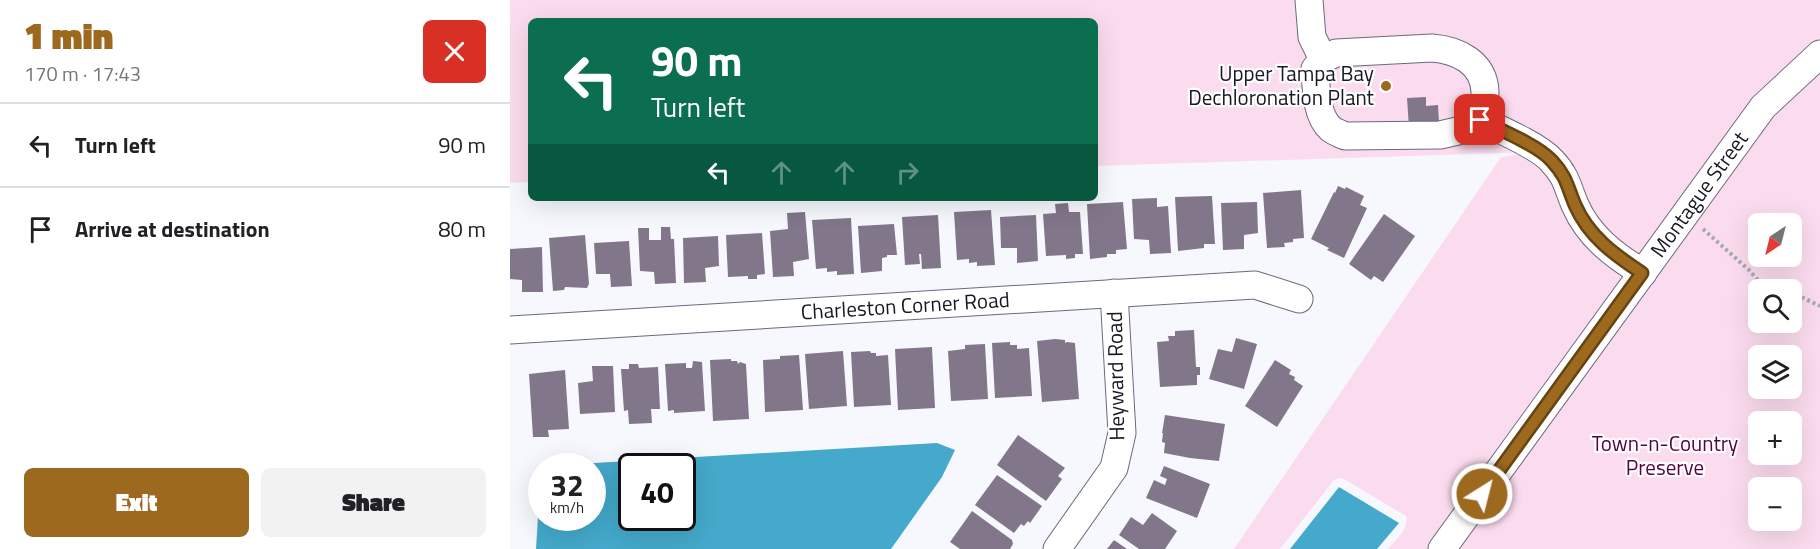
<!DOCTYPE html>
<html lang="en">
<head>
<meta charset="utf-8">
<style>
	body { margin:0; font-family:"Titillium Web",sans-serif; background:#f2f2f2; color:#202124; height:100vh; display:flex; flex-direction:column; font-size:22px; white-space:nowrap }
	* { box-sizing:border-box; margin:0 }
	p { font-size:20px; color:#757577 }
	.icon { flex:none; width:33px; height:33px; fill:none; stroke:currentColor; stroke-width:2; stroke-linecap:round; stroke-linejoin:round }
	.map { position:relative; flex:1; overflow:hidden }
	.panel { display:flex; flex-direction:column; background:#fff; width:510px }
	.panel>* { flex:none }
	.top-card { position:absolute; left:18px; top:18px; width:570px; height:183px; border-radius:9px; box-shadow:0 6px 24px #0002; background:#0b6e4f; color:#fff; overflow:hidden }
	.needle { width:39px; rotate:215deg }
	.buttons { position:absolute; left:1238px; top:213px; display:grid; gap:12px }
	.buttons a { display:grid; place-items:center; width:54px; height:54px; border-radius:9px; background:#fff; box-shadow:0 6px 24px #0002; font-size:30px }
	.speed { position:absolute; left:18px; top:453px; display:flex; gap:12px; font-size:30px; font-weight:700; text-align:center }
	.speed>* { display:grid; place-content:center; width:78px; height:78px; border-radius:50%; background:#fff; box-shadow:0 6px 24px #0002; line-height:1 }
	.speed small { font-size:15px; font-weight:400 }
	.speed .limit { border:3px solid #111; border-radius:9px; background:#fff; color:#111 }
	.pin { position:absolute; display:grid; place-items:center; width:51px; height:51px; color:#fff; margin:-26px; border-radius:12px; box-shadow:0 3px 9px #0006 }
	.me { position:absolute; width:66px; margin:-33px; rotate:36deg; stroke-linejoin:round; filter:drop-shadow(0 0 4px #0008) }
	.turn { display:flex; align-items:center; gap:21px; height:126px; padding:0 24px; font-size:27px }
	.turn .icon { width:78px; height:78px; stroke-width:2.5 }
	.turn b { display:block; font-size:42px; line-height:51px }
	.lanes { display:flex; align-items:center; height:57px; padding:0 24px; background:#0003; justify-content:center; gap:30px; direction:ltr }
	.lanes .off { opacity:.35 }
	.round { display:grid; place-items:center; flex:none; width:63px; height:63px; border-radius:9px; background:#f2f2f2 }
	.summary { display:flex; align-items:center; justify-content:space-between; height:102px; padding:0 24px }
	h1 { font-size:36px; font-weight:800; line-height:45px; color:#9c691e }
	.button { display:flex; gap:12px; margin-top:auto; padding:12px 24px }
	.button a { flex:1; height:69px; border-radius:9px; background:#9c691e; color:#fff; font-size:24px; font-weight:800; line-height:69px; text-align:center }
	.button a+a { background:#f2f2f2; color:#202124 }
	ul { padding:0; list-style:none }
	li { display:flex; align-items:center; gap:18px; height:84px; padding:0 24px; border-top:2px solid #e0e0e0 }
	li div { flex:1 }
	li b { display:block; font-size:22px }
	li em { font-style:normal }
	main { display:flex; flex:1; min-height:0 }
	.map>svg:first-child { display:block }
	.green { fill:#fbdcee; fill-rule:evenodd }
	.water { fill:#44a9cb; fill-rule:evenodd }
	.building { fill:#82768a }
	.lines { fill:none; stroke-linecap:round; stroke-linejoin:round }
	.minor-casing { stroke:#696a7f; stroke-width:29 }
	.path { stroke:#a8a9af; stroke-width:4; stroke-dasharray:3 3; stroke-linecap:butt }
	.minor { stroke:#fff; stroke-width:27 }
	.route-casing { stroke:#654414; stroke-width:15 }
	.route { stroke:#9c691e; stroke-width:10 }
	.poi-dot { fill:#9c691e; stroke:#fff; stroke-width:2 }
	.labels { text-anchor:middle; stroke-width:4.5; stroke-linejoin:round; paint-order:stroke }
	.poi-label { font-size:21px; fill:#171820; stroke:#fff; text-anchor:end }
	.street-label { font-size:21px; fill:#171820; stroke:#fff }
	.park-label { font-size:21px; fill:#580042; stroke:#fff }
</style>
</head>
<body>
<main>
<section class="panel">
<div class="summary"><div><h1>1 min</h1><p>170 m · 17:43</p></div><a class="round" style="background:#d93025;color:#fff"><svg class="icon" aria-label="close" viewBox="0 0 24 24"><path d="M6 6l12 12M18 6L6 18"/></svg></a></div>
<ul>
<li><svg class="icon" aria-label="left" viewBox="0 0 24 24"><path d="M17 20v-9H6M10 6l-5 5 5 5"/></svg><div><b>Turn left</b></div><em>90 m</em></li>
<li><svg class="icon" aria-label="arrive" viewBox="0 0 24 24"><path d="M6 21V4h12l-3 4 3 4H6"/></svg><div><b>Arrive at destination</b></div><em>80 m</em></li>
</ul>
<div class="button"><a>Exit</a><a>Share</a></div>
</section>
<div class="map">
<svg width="1310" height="549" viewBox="0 0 1310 549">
	<rect width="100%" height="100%" fill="#f7f8fd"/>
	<path class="green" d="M0,0H1310V40L1245,101L920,549H878C886,540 899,529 896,516L834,479L829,478L824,480L770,549H724L991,157L1023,152L585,166V21H21V182L0,183Z
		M1310,68V549H945L1261,113ZM1248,224H1281V256H1248ZM1248,290H1281V322H1248ZM1248,356H1281V388H1248ZM1248,422H1281V454H1248ZM1248,488H1281V520H1248Z"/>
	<path class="water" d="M427,443L445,450L432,477L381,549H26L31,467L32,518H82V466H33ZM122,466H172V518H122Z
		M829,487L889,523L867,549H780Z"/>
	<path class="building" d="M916,97V106L928,105L929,123L900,143L897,98Z
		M828,186L835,189L836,187L854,196L850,205L857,208L834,258L817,250L819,248L801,239L824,192L825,193Z
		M791,190L794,238L783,239V242L774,243L775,247L757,248L753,193Z
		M702,196L705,244H694V248L668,251L665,197Z
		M647,198V207L658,206L661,253L640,254L639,240L624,239L622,199Z
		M613,202L617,249L606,250V254H597V257L580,259L577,204Z
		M747,202L748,233L734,235V249L713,250L711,203Z
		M558,203L559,212H570L573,254H565V258L556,259V255L536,256L533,214L546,213L545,204Z
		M481,210L485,265L467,266V262L459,263V259L447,260L444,212Z
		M295,212L299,259L283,262L284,276L263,277L260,231L278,229L277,213Z
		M874,214L905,236L873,282L864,276L861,280L839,264Z
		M428,215L431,268L412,269L411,254H409L410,264L395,265L392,217Z
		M526,215L528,261L507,263V248H491L490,217Z
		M341,218L344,274L327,275V271L317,272V268L306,269L302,220Z
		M384,224L387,255H377V257L372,258V271L351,273L348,226Z
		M151,227H160L161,239H164L166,283L145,284L144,272L130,271L128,228H139V240H151Z
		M252,233L255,274L247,275V279H238V276L218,277L216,235Z
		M75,235L79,284L77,288L55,287L54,290L43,291L39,238Z
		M208,236L209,266L195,268L196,282L174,283L173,238Z
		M119,241L122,286L101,287L100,274H86L84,243Z
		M32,247L33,292H12V280L0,279V249Z
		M684,330L686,367H690V375H687V385L650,387L647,342L659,341L658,336H665V331Z
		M726,338L747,344L734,389L699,379L708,349L722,352Z
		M545,339L555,340V343L557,342L565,343L569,399L532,402L527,341Z
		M500,342V345H507V349L519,348L522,396L485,398L482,343Z
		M475,344L478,399L441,401L438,351L455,349V345Z
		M422,347L425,408L388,410L385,349Z
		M333,351L337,406L299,409L295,354Z
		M360,351L361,353H366V356L378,355L381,405L344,407L341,352Z
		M289,355L293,410L255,412L253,360L270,359V356Z
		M221,359V361H227L228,364L230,362L236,364L239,419L203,421L200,360Z
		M765,360L781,370L779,374L785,377L784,380L793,386L767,427L735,406Z
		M183,361L192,362L195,411L164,413V410L158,411L155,364L176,363V368H182Z
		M119,364H128L129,368L148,367L150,409H141L142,423L119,424L118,410L114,411L111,369H119Z
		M82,366H103L105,412L70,414L68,383L83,381Z
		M55,370L59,429L38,430L39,437H23L19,374Z
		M655,415L715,424L709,461L680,458L654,453L655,443L652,442L653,433H652Z
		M508,435L555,468L548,476L552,479L536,501L487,465Z
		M654,466L700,484L687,518L636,498L644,480L655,485L657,479L650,476Z
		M487,475L532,506L520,523L518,521L514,526L511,524L504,533L465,505Z
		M462,511L502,540L503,544L500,549H450L440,542Z
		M642,513L667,531L655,549H629L609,535L621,517L633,525Z
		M604,540L617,549H597Z"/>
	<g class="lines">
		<g class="minor-casing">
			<g id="minor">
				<path d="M799,0L802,37L813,59"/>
				<path d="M922,48C947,50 974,62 975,92C975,101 972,111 970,120L952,130L930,135L835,136C831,134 825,132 821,129C806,116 806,88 805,69L813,59L826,53Z"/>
				<path d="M970,120C989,129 1029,146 1042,161C1057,177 1057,186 1065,205C1079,237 1105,256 1133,273"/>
				<path id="s1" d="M0,330L745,285L789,299"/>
				<path d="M547,549L604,468L612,433L604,293"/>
				<path id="s2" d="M932,549L1253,107L1310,54"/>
			</g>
		</g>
		<path class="path" d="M1193,229L1239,270L1252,285L1270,286L1276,290
			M1281,292L1310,306"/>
		<use href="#minor" class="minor"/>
	</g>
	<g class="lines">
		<g class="route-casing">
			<path id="route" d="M970,120C989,129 1029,146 1042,161C1057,177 1057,186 1065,205C1079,237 1105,255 1132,273L972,494"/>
		</g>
		<use href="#route" class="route"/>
	</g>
	<circle class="poi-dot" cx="876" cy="86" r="6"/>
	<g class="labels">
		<g class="poi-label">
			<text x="864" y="81">Upper Tampa Bay<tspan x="864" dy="24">Dechloronation Plant</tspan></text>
		</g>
		<g class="street-label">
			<text dy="7" stroke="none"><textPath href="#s2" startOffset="438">Montague Street</textPath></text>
			<text dy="7" stroke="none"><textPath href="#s1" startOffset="396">Charleston Corner Road</textPath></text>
			<text transform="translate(606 376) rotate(-91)" y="7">Heyward Road</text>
		</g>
		<g class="park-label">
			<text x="1155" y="451">Town-n-Country<tspan x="1155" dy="24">Preserve</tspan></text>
		</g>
	</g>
</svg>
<div class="buttons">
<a><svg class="needle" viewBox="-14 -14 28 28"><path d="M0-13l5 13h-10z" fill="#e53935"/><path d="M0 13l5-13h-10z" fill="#757577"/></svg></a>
<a><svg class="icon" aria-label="search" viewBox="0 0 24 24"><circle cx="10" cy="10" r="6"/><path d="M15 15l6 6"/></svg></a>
<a><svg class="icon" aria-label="layers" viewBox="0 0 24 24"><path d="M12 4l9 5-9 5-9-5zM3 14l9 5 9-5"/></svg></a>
<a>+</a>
<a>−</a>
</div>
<div class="speed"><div>32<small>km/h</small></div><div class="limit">40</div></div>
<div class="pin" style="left:970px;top:120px;background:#d93025"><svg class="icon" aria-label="arrive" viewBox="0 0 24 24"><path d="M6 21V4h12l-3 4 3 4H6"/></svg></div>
<svg class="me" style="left:972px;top:494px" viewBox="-20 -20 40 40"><circle r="17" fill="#9c691e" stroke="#fff" stroke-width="3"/><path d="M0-11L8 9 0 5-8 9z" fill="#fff"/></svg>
<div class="top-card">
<div class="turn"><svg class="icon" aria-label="left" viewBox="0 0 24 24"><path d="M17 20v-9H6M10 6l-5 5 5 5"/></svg><div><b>90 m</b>Turn left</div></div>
<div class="lanes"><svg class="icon" aria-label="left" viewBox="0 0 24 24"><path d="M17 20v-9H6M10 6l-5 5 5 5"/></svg><svg class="icon off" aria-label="ahead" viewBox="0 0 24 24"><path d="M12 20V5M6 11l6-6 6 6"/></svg><svg class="icon off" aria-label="ahead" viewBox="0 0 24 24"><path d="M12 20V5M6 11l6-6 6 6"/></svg><svg class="icon off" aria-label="right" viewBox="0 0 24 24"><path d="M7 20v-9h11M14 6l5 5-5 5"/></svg></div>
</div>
</div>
</main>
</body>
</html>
